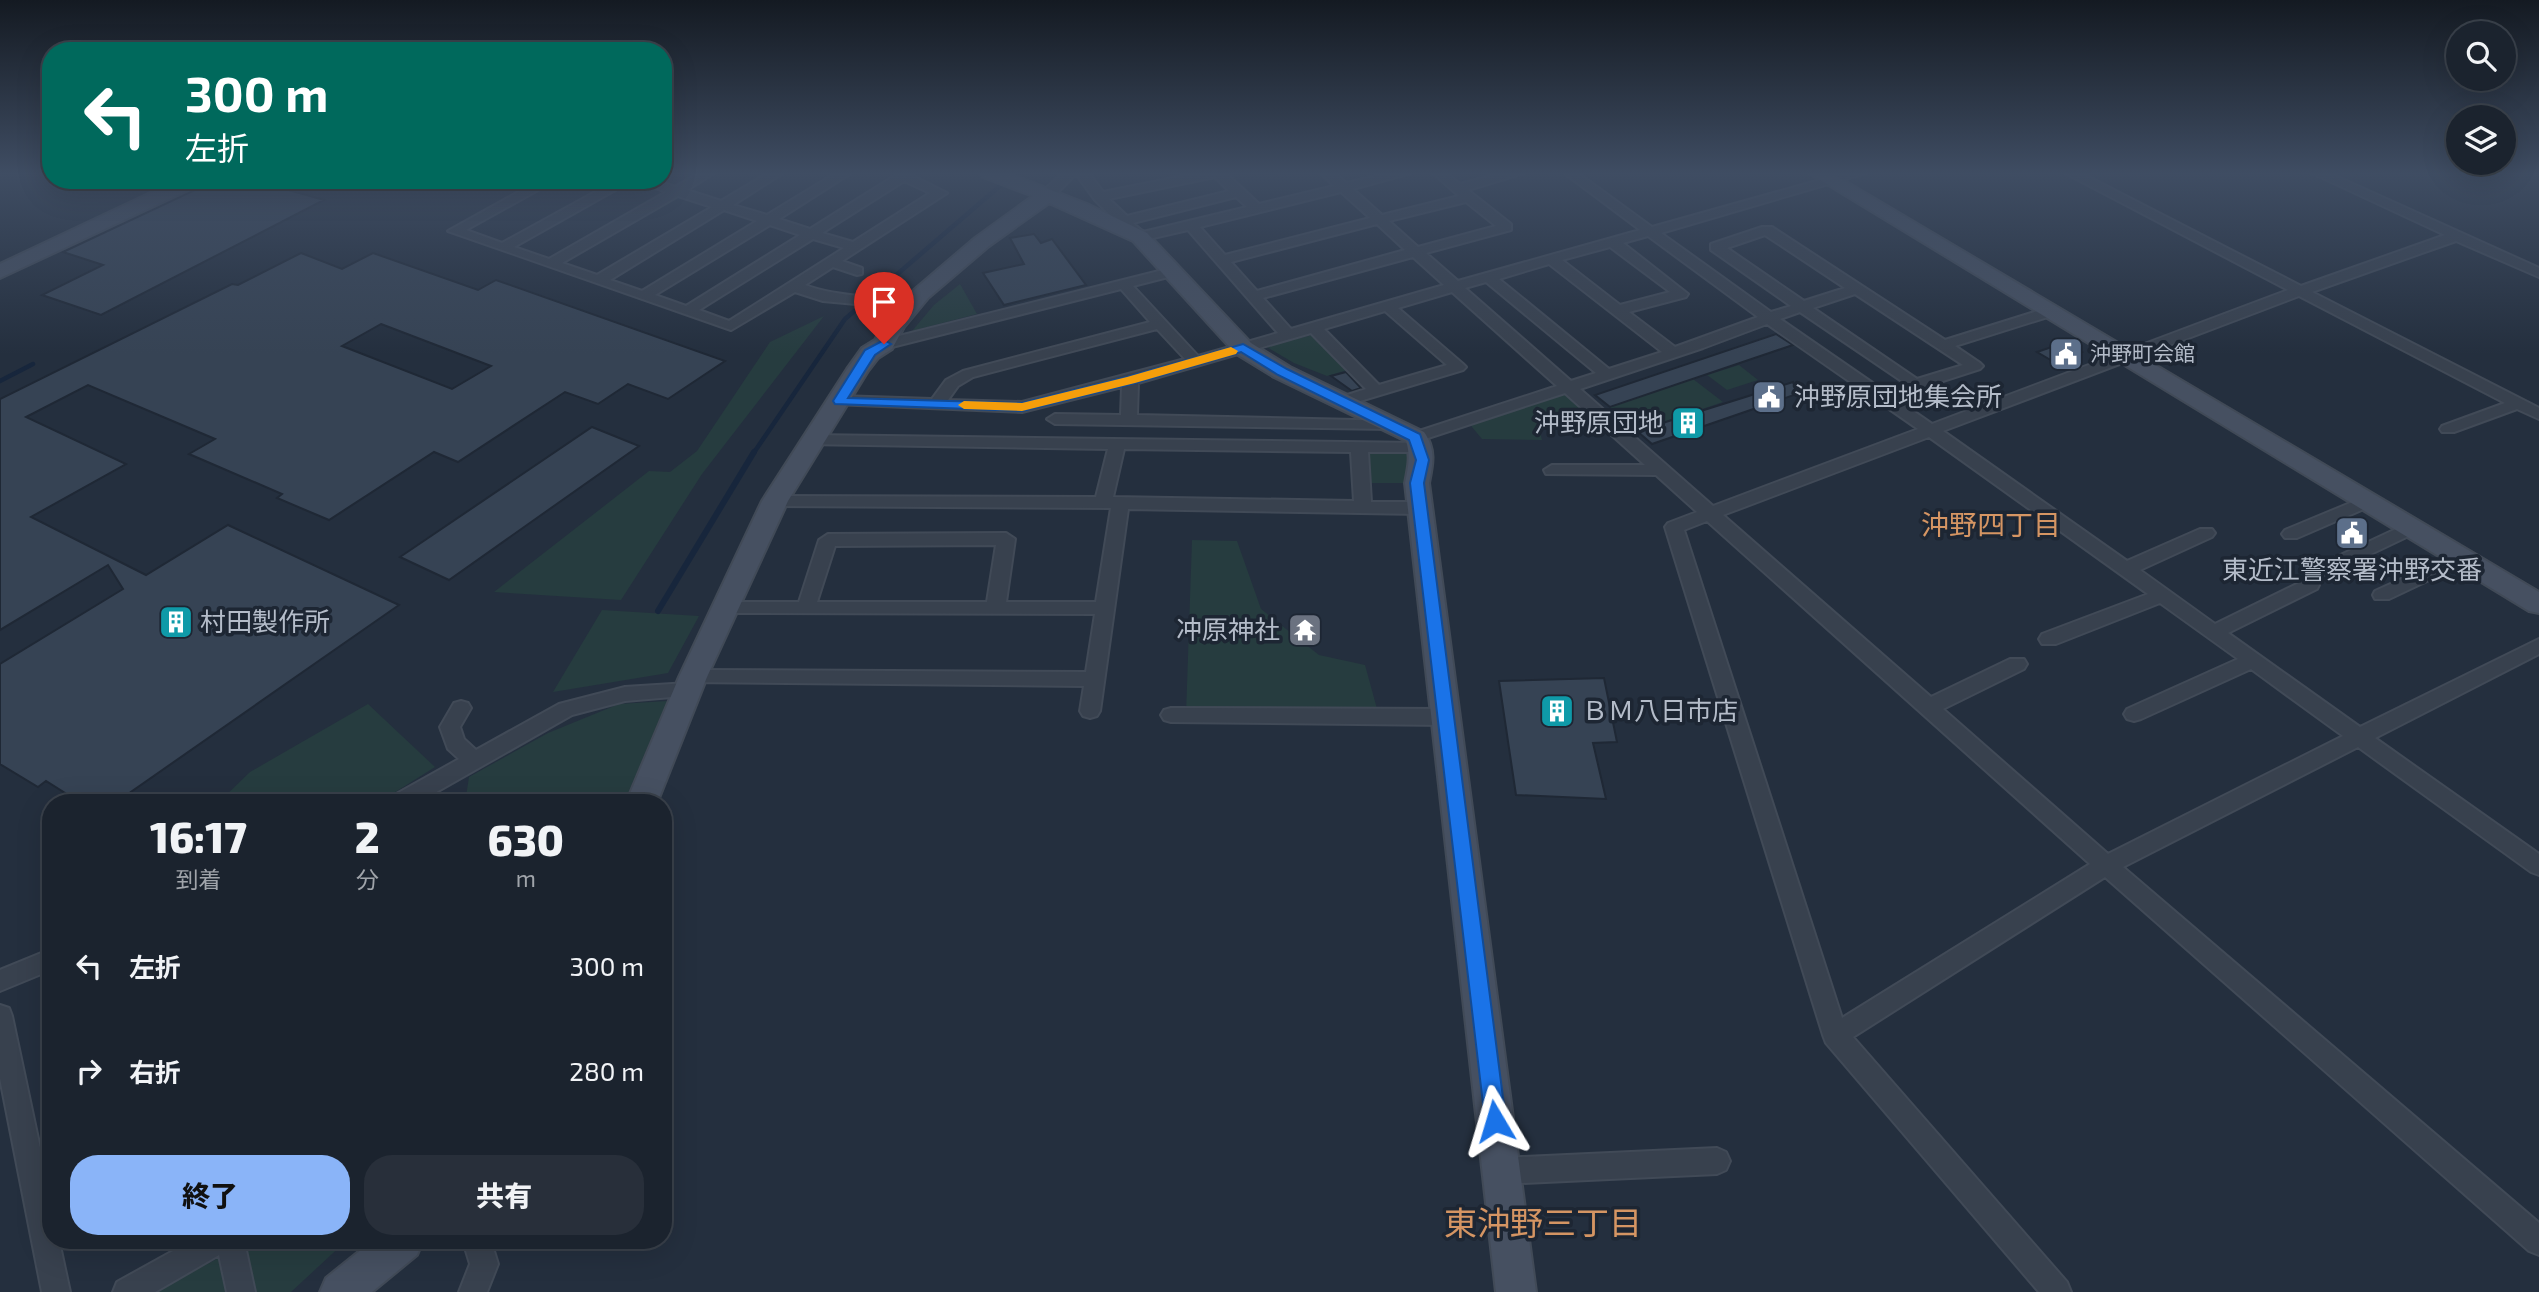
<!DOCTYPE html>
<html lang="ja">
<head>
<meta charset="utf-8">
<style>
	body { margin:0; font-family:"Exo 2","Noto Sans JP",sans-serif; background:#282f3a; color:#f1f3f6; height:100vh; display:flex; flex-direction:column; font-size:26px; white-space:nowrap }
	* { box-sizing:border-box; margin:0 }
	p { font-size:23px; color:#a0a4aa }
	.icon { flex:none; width:38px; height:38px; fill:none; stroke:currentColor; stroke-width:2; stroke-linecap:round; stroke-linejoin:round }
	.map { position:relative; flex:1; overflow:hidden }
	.details { position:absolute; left:42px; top:794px; width:630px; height:455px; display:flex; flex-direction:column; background:#1b232e; border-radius:28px; box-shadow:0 7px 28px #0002,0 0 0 2px #39404a }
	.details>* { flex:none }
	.guide { position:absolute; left:42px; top:42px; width:630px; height:147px; border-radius:28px; box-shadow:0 7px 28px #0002,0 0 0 2px #39404a; background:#00695c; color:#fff; overflow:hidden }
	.controls { position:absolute; left:2446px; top:21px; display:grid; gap:14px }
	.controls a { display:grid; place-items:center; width:70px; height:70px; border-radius:50%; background:#1b232e; box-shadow:0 7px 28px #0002,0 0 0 2px #39404a; font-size:35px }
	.pin { position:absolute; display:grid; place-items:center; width:60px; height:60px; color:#fff; margin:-72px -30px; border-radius:50% 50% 50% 0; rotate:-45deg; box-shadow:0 0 7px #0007 }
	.pin .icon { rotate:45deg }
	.me { position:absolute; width:77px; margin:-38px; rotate:353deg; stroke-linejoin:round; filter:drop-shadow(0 0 5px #0008) }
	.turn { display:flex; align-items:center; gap:24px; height:147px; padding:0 28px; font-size:32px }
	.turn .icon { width:91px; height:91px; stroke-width:2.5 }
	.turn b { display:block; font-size:49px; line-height:60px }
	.eta { display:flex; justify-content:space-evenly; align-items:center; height:119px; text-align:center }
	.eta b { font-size:42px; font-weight:800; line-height:49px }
	.primary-button { display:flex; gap:14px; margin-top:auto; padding:14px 28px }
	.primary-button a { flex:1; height:80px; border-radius:28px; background:#8ab4f8; color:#111; font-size:28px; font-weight:800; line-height:80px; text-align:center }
	.primary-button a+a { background:#282f3a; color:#f1f3f6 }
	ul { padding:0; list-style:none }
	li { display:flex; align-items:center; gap:21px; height:105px; padding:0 28px }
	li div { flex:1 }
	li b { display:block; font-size:26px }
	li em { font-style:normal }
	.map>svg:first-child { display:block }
	.green { fill:#263c3f }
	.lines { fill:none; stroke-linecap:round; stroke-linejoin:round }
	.stream-far1 { stroke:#17263c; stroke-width:4.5 }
	.stream { stroke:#17263c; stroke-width:6 }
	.building { fill:#364354; stroke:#1f2835; stroke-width:2; fill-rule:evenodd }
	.street-casing { stroke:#414a57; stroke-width:4 }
	.secondary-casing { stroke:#414a57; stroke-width:4 }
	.street { fill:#38414e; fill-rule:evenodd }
	.secondary { fill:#465061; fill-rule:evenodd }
	.route { fill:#1a73e8; stroke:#114b97; stroke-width:2 }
	.slow { fill:#f59e0b }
	.labels { text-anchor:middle; stroke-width:7; stroke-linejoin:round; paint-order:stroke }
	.far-poi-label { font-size:21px; fill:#b4bcc9; stroke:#1d2633; text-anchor:start }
	.poi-label { font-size:26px; fill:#b4bcc9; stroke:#1d2633; text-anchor:start }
	.neighbourhood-label { font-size:28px; fill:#d59563; stroke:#1d2633 }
	.near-neighbourhood-label { font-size:33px; fill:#d59563; stroke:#1d2633 }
</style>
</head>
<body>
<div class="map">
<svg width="2539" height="1292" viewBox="0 0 2539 1292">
	<rect width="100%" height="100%" fill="#242f3e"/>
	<path class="green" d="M960,284L977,314L912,331L934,305Z
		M824,316L702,474L621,600L494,592L649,471L670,472L697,451L770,342Z
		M1313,335L1351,369L1327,376L1294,363L1265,346Z
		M1739,365L1758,380L1727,390L1707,375Z
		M1693,379L1723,402L1637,431L1610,407Z
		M1568,388L1611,426L1538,423L1542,440L1482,439L1467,421Z
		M1359,447L1420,448L1417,483H1361Z
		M1192,540L1237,541L1261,609L1319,655L1365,665L1379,716L1186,715Z
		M602,610L699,616L668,673L553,692Z
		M667,701L624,803H465L469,777L548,733L619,704Z
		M368,704L435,767L378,803H218L250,772Z
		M251,1241H346L291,1292H154Z"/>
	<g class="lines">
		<path class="stream-far1" d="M0,381L33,364
			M753,454L845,319L1015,173"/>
		<path class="stream" d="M658,611L754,452"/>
	</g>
	<path class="building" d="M216,180H253L324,200L101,315L42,295L103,265L63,252Z
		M1034,234L1041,243L1052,239L1086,285L1004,305L983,273L1024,264L1010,238Z
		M301,253L342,269L373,253L478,290L496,280L725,361L668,399L628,384L598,404L565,392L458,462L434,452L329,520L277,498L282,494L189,454L215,439L88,385L26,417L126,464L31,517L146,575L228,525L399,605L115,803H81L46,781L38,787L0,764V664L123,589L108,565L0,630V399L232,284L238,285ZM381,324L491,366L452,389L342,346Z
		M1776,334L1793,345L1610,407L1595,395Z
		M2066,342L2082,352L2054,362L2037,352Z
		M1346,372L1361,388L1352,391L1331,376Z
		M1793,382L1797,394L1652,444L1637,431Z
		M592,427L639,446L449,580L400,557Z
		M1604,678L1617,742L1593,743L1606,799L1516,795L1499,681Z"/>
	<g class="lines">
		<g class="street-casing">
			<path id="street" d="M699,173H714L687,190L721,201L768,173H783L733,205L767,215L836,173H851L779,219L810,229L899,173H914L913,176L947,193L842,261L862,268V274L857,275L833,267L805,285C833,296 865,295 895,301L900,302L902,305L900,308L823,301L795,292L731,330L448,231L540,180H556L466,230L502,243L617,180H633L514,247L549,259L666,192L635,180H655L675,187ZM904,181L930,193L853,242L822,233ZM678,196L712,207L597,275L562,263ZM724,210L757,221L642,291L610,280ZM770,225L800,235L686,306L655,295ZM813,239L844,248L729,321L699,310Z
				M1063,173H1089L1103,192L1198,173H1226L1259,204L1334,186L1321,173H1335L1346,183L1389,173H1411L1353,189L1382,215L1459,196L1433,173H1447L1460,184L1502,173H1524L1468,190L1511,224V230L1426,253L1458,281L1640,230L1564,173H1578L1652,227L1845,173H1866L1661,233L1771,312L1791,306L1711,250V244L1762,227H1772L1945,340L2044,309H2054L2056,312L2054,315L1955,346L1980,363L1983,366L1980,369L1915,390L1800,312L1780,319L1932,424L2288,290L2065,173H2081L2301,286L2445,235L2312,173H2329L2539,268V277L2456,241L2312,292L2539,408V419L2517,409L2454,432H2442L2440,429L2442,426L2505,403L2299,296L1943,431L2127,561L2200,529H2212L2215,533L2212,537L2140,570L2215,624L2303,581H2317L2319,585L2317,589L2228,633L2360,727L2539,639V654L2375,738L2539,854V875L2531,872L2358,747L2123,867L2539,1223V1255L2529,1251L2105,877L1853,1037L2067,1282L2071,1292H2039L1826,1043L1823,1035L1665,527L1668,523L1697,512L1656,475L1546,474L1544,470L1552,465H1645L1565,393L1422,440H1410L1408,437L1410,434L1557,386L1452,292L1398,308L1463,364L1466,367L1463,370L1350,404L1344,406L1336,401L1338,398L1366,389L1311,333L1138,383L1137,415L1398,421L1400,424L1398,427L1392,429L1055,424L1047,419L1055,414L1121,415L1122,387L1022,412L833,404L831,401L833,398L839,396L932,399L946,380L963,371L1150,322L1121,289L884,349L876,344L879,341L1171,268L1176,269V275L1133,286L1198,356L1278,333L1188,230L1140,241L1135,240L1095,200L1076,174L1051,199H1041V193ZM1215,177L1229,191L1127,216L1109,199ZM1341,192L1370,218L1225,255L1200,227ZM1236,197L1247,207L1143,232L1133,223ZM1466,202L1496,226L1418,247L1389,221ZM1377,224L1405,250L1257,291L1231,262ZM1765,235L1845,288L1804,301L1727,248ZM1648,236L1758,317L1675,347L1629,312L1686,297L1688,294L1623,243ZM1610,247L1670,292L1620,305L1562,260ZM1413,257L1444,285L1291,329L1263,298ZM1549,264L1662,352L1609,369L1499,279ZM1486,282L1596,373L1571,381L1465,288ZM1855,294L1963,365L1917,379L1813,308ZM1385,311L1447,365L1379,385L1324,329ZM1767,324L1918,429L1713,506L1580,389L1703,348ZM1157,329L1185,359L1022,402L948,400L958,386L973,377ZM1929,437L2148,594L2042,634L2039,639L2042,644H2056L2160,603L2238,659L2127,709L2124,714L2127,719L2134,721L2141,719L2251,669L2343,736L2108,854L1943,709L2024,669L2027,664L2024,659H2010L1931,697L1723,515ZM1707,521L2090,864L1842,1018L1684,530Z
				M811,435L1420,443L1426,444L1428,448L1426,452H1368L1371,502H1420L1429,508L1420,514L1128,509L1100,711L1097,716L1090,718L1083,716L1080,711L1084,686L686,682L683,677L686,672L693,670L1086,672L1095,614L718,613L716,608L718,603L725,602H799L819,540L828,534L1006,533L1015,539L1006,602H1096L1111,508L775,506L766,501L775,496L1096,497L1108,449L805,444L803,440ZM1124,449L1351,452L1354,501L1113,497ZM996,545L987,602H817L835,546Z
				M2367,496L2373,497L2376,501L2373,505L2297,538H2285L2282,534L2285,530Z
				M2411,522L2420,528L2417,532L2329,574L2323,576L2314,570L2317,566Z
				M2461,552L2470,558L2467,562L2389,599H2375L2373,595L2375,591Z
				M688,683L695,685L698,690L695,695L625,701L572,715L417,803H388L391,797L459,759L448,749L440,727L454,703L461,701L468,703L471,708L460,727L464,739L476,750L559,704L625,687Z
				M1171,708L1445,709L1452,712L1455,717L1452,722L1445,725L1171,722L1164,720L1161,715L1164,710Z
				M51,949V970L0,991V970Z
				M0,1005L9,1008L12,1016L51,1200V1241H59L70,1292H42L0,1078Z
				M1717,1148L1726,1152L1730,1161L1726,1170L1717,1174L1501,1184L1492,1180L1488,1171L1492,1162L1501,1158Z
				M191,1241H244L255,1292H227L219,1255L155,1292H113L117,1282Z
				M463,1241H491L498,1264L487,1292H459L470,1264Z"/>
		</g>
		<g class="secondary-casing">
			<path id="secondary" d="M981,173H1007L1087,204L1147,233L1251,343L1290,367L1424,432C1436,449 1433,464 1429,483L1536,1292H1496L1405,483C1408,468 1411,456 1406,441L1274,377L1235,353L1133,241L1049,203L989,246L928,298L904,327L892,349L878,358L868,371L788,501L707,677L657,803H626L679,677L762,501L847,369L862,348L875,340L886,320L914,290L975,238L1033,196L983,177Z
				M1809,173H1831L2539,592V613L2529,611Z
				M178,180H203L201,184L0,278V264Z
				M372,1241H423L417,1255L372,1292H320L326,1278Z"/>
		</g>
		<use href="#street" class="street"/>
		<use href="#secondary" class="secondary"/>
	</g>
	<linearGradient id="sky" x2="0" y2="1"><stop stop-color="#141a22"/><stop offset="0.49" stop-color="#3f4d63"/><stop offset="1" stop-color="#3f4d63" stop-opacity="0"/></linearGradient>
	<rect width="2539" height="354" fill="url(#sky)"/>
	<path class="route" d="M884,340L891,344L875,355L848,398L1022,403L1127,377L1243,344L1287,369L1420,434L1429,460L1424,483L1506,1121L1503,1129L1495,1132L1488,1129L1485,1121L1410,483L1416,460L1409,440L1278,375L1241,352L1135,383L1022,411L835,404L833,401L865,350Z"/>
	<path class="slow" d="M1231,347L1238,351L1236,354L1135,383L1022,411L964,409L958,405L964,401L1022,403L1127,377Z"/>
	<defs>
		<g id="civic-square" transform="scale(1.75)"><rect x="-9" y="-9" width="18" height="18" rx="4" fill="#5c6f8a" stroke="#1d2633"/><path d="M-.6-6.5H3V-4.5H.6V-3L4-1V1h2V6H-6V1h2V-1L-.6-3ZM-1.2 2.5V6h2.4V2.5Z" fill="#fff"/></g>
		<g id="building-square" transform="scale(1.75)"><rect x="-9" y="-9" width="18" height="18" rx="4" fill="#0f9aa8" stroke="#1d2633"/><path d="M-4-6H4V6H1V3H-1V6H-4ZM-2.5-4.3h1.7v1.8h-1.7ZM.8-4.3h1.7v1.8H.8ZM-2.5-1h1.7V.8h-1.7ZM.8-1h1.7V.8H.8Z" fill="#fff"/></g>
		<g id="temple-square" transform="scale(1.75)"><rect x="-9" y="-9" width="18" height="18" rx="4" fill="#6b7280" stroke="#1d2633"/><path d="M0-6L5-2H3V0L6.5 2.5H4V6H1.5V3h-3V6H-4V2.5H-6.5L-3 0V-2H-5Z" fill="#fff"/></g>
	</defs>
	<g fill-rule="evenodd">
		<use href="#civic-square" x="2066" y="354"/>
		<use href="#civic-square" x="1769" y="397"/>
		<use href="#building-square" x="1688" y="423"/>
		<use href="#civic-square" x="2352" y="533"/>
		<use href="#building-square" x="176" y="622"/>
		<use href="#temple-square" x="1305" y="630"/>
		<use href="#building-square" x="1557" y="711"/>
	</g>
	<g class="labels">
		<g class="far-poi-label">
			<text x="2090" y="361">沖野町会館</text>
		</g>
		<g class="poi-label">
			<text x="1794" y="406">沖野原団地集会所</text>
			<text x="1664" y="432" text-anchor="end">沖野原団地</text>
			<text x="2352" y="579" text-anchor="middle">東近江警察署沖野交番</text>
			<text x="200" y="631">村田製作所</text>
			<text x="1280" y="639" text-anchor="end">冲原神社</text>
			<text x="1582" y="720">ＢＭ八日市店</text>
		</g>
		<g class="neighbourhood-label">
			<text x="1991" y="535">沖野四丁目</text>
		</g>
		<g class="near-neighbourhood-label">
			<text x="1543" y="1235">東沖野三丁目</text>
		</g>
	</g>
</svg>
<div class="controls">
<a><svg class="icon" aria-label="search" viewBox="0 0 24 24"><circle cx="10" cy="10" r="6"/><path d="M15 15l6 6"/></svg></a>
<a><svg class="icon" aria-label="layers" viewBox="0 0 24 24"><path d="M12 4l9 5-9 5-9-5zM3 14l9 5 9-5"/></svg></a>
</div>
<div class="pin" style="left:884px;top:344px;background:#d93025"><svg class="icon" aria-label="arrive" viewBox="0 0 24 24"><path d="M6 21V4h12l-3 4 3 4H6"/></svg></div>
<svg class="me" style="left:1495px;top:1121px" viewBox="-20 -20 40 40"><path d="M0-17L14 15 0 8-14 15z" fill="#1a73e8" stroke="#fff" stroke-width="4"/></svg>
<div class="guide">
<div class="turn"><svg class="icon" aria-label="left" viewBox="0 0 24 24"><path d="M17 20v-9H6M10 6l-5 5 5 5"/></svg><div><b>300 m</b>左折</div></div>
</div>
<section class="details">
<div class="eta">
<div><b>16:17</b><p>到着</p></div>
<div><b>2</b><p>分</p></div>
<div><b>630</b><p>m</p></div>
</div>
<ul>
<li><svg class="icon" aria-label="left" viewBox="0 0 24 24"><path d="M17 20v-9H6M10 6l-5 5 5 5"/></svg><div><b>左折</b></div><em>300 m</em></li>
<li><svg class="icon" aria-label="right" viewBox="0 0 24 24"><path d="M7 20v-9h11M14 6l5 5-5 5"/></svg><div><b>右折</b></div><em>280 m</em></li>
</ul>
<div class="primary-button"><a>終了</a><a>共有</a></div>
</section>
</div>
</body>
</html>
